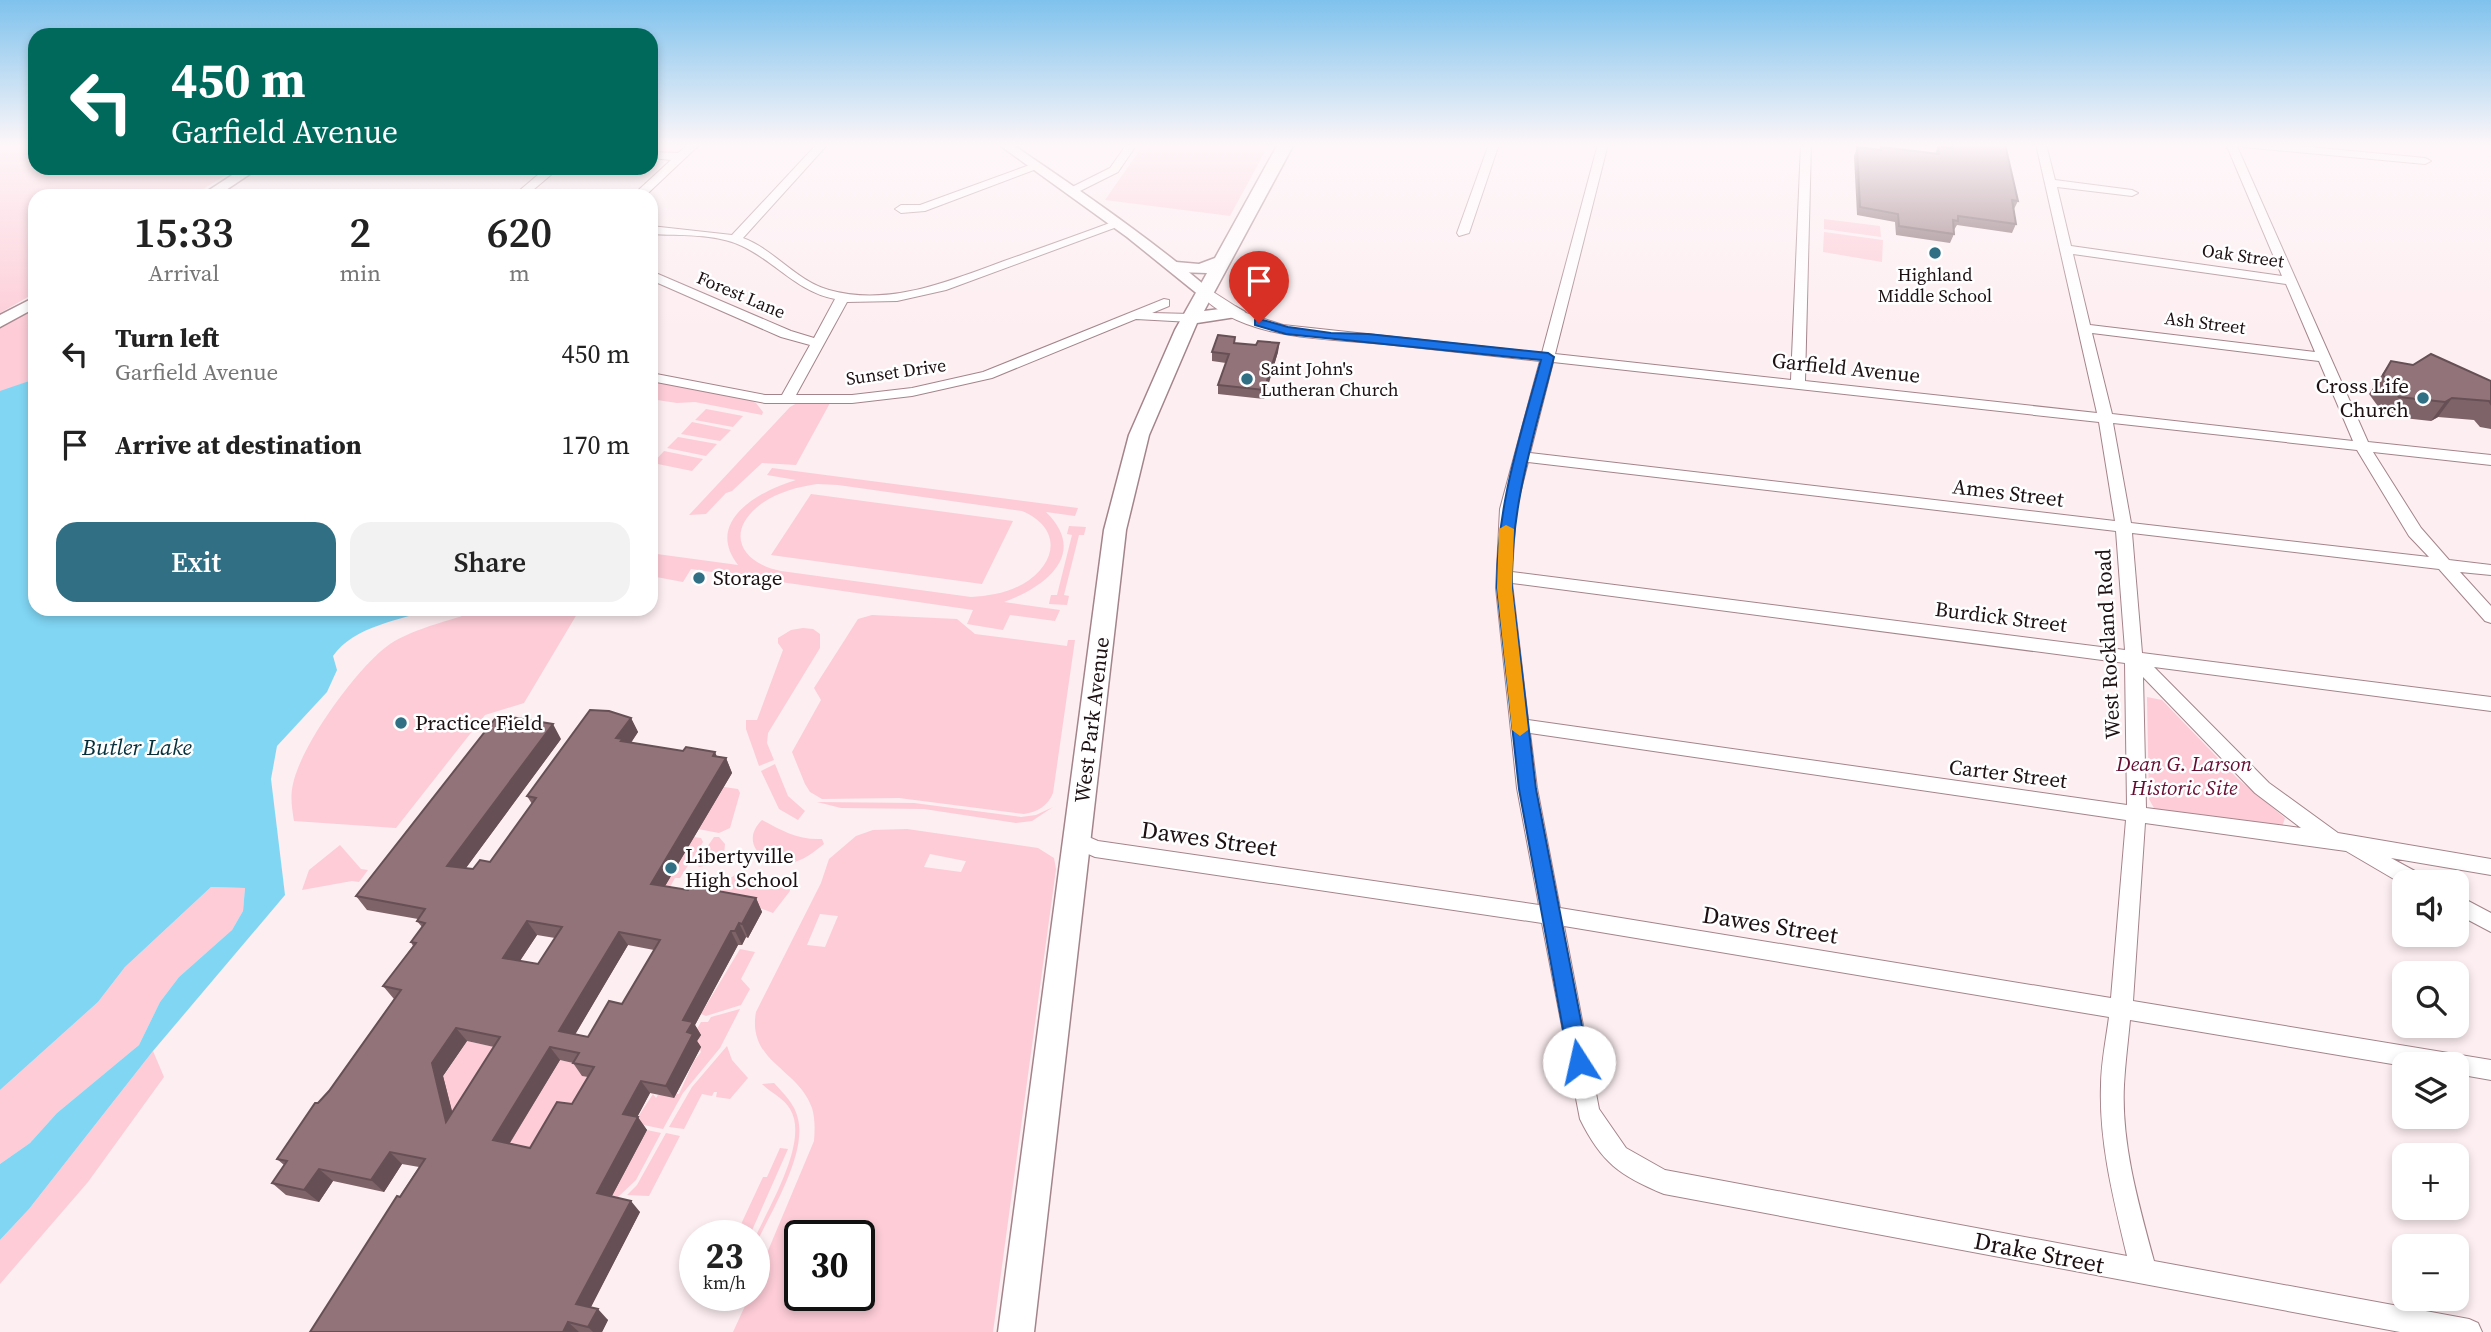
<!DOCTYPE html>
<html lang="en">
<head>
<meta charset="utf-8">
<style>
	body { margin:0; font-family:"Source Serif 4",serif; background:#f2f2f2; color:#222; height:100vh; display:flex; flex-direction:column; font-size:26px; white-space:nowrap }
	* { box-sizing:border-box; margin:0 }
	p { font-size:23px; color:#767676 }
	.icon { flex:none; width:38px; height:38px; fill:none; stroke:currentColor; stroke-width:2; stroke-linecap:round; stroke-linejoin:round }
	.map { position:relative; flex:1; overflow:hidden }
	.panel { position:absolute; left:28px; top:189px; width:630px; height:427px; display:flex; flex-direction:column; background:#fff; border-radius:21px; box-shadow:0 4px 10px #0003 }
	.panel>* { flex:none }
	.hud { position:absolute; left:28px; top:28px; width:630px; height:147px; border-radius:21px; box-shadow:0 4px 10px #0003; background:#00695c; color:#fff; overflow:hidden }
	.buttons { position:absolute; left:2392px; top:870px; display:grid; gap:14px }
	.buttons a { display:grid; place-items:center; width:77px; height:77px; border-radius:14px; background:#fff; box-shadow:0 4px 10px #0003; font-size:35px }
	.speed { position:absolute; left:679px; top:1220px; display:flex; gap:14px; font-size:35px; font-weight:700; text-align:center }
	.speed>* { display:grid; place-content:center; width:91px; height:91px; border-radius:50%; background:#fff; box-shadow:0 4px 10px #0003; line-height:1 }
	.speed small { font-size:18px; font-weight:400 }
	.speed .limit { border:4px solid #111; border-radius:10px; background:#fff; color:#111 }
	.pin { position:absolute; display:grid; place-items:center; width:60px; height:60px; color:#fff; margin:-72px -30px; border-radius:50% 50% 50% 0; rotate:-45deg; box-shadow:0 0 7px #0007 }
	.pin .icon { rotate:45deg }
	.me { position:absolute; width:77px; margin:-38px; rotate:350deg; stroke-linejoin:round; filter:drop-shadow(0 0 5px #0008) }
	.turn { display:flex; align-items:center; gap:24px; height:147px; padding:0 28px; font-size:32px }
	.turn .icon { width:91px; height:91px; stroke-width:2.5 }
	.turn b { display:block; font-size:49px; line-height:60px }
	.eta { display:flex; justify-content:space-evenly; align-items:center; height:119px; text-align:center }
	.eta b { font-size:42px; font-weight:600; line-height:49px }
	.button { display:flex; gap:14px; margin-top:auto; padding:14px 28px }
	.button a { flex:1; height:80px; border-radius:21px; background:#306f84; color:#fff; font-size:28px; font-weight:600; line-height:80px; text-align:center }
	.button a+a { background:#f2f2f2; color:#222 }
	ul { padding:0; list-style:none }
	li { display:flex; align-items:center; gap:21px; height:91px; padding:0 28px }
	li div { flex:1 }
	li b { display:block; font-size:26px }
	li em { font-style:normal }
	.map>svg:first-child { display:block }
	.green { fill:#fdccd7; fill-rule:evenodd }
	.water { fill:#81d6f4 }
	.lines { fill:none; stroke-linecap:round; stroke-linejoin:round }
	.minor-casing { stroke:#a4848b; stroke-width:2 }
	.tertiary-casing { stroke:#a4848b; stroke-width:3 }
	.secondary-casing { stroke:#a4848b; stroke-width:3 }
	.minor { fill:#fff; fill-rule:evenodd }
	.tertiary { fill:#fff; fill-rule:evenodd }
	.secondary { fill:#fff; fill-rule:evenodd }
	.wall { fill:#7e6369; fill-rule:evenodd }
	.shaded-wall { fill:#665055 }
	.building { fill:#92737a; stroke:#665055; stroke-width:2; fill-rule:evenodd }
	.route { fill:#1a73e8; stroke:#114b97; stroke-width:2 }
	.slow { fill:#f59e0b }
	.poi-dot { fill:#306f84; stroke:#fff; stroke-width:2.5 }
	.labels { text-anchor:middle; stroke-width:5; stroke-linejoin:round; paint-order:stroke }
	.far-street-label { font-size:18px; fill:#1d1114; stroke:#fff }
	.far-poi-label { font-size:18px; fill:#1d1114; stroke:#fff }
	.street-label { font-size:21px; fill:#1d1114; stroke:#fff }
	.poi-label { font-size:21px; fill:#1d1114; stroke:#fff; text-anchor:start }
	.park-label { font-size:21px; font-style:italic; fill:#650d31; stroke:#fff }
	.water-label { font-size:23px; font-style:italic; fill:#052f3b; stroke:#fff }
	.near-street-label { font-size:24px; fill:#1d1114; stroke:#fff }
</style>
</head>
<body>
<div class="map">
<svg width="2491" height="1332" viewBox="0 0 2491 1332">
	<rect width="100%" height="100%" fill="#fdeef1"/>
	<path class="green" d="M0,144H35V168H237L192,196H35V293L0,313Z
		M1144,144H1269L1230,216L1105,200Z
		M1824,219L1880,226L1881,237L1824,229Z
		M1824,232L1883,240L1882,262L1823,252Z
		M35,307V379L0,392V326Z
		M651,381L748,399L756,403L763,412L762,415L695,402L677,403L651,399Z
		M797,403H830L796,465L762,463L732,491L726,493L706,514L689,515L790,407Z
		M706,409L743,416L733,427L695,420Z
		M692,422L731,430L720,441L681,434Z
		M678,437L717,444L706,456L667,448Z
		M664,451L703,459L692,471L653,463Z
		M772,468L1078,508L1075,516L1046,512C1089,554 1045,587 1004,602L1060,610L1055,621L1010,615L1003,630L967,624L973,610L691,569L683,582L651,576V561L657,554L738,565C704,521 759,491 796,480L767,475ZM817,484L838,485L1022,511C1062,528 1058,563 1023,584C1007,593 989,596 971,597L781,571C741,563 724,532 761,504C778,492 797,487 817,484Z
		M811,494L1013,521L982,584L771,555Z
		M1069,526L1086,527L1084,535H1079L1064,595L1069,596L1067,605L1049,604L1051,595H1057L1072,535L1067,534Z
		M486,609H580L524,703L485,715L396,828L294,821C292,808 290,797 293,784C301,745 358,666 390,644C412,629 460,617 486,609Z
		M872,615L957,619L975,634L1067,646L1068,640H1075L1053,793C1048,806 1037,812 1024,814L899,798L822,799L810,792L805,784L792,752L821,700L814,688L858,619Z
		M803,628L813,629L820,634V648L768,733L767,743L774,760L759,766L746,729V720H757L783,650L778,643V638L791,630Z
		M2147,697L2162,700L2238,779L2285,818L2282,827L2155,810L2149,799Z
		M775,764L788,796L805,811L798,820L779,809L761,771Z
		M724,787L738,789L740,793L730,828L719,833L698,829Z
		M817,802L914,803L1021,817L1036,815L1053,807L1032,821L1016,823L924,809L841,808Z
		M762,820C783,831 797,840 822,839L824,844C814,852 803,861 790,863C763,867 739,842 762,820Z
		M907,829L1038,848L1054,858L1056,869L993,1332H733L750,1295H754V1284L814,1141C815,1129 815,1118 812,1108C798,1068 747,1062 756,1012L821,883L829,859L856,836L873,830ZM930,854L965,861H966L961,872L924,867ZM820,914L838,916L825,947L807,945ZM800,1236H859V1295H800Z
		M694,837L701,838L703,842L680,878H675L670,887L666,886V883Z
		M719,837L725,844L724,855L713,864L699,867L696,863L714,837Z
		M340,845L361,869L368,870L359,882L352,881L302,890L309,870Z
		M735,875L766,885H788L790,891L773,913L721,893L729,879Z
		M211,887L245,888L243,911L232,930L179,977L160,1002L139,1045L57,1113L30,1143L0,1164V1090L98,1002L125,967Z
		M740,949L755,952L741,979L750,989L741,1005L706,1016L701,1014Z
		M740,1009L720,1048L683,1093L663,1129L634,1123L653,1094L656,1098L658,1095L679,1094L694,1061L701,1052L694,1034L701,1022H708L711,1017Z
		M467,1041L510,1050L456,1128L440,1081Z
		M727,1046L732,1060L748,1078L730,1099L716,1097L717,1092H714L712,1096L702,1094L684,1129L669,1127L692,1087Z
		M153,1051L164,1077L88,1182L0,1284V1240L29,1209Z
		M560,1060L588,1066L603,1080L541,1160L504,1152Z
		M774,1083C784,1094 795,1104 798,1119C807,1155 769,1215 754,1248V1240C768,1208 810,1141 790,1109C784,1098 771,1093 762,1084Z
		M647,1130L661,1133L636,1180L617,1198L611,1197Z
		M666,1133L680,1136L649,1196L627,1195L637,1185Z
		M780,1148L788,1149L750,1235H736L763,1177H767Z"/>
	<path class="water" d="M35,379V609H433C400,620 354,626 333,656L337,670L327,692L277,746L271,779L285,895L153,1051L29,1209L0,1240V1164L30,1143L57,1113L139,1045L160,1002L179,977L232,930L243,911L245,888L211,887L125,967L98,1002L0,1090V391Z"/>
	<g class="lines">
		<g class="minor-casing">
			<path id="minor" d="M689,144H700L645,196H632L671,160L651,158V152L678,153Z
				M817,144H828L743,238C775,250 796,281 829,290C889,307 949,281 1004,261C1041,248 1078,235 1115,221L1125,224L946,290L897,301L847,302L796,395H852L912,388L983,372L1164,299L1169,300V306L1152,313L1191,314L1198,318L1191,322L1136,319L992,378L912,396L852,403H765L651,381V373L765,395H782L810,345L781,337L651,280V271L791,331L814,338L835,299C797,292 776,262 742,246C715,233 680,236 651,234V226L732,235Z
				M1127,144H1137L1118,172L1076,193H1068V189L1110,168Z
				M1489,144H1499L1469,233L1459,236L1457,233Z
				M1598,144H1608L1555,354L1791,380L1801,144H1811L1805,381L2097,413L2036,144H2046L2055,180L2132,190L2138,193L2132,196L2057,187L2071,246L2282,276L2226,144H2236L2368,442L2491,455V465L2373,452L2421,528L2449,560L2491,565V575L2460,572L2491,606V623L2485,621L2439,569L2132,533L2142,653L2491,697V711L2154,667L2269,783L2338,833L2491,859V875L2391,858L2424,876L2427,882H2404V885L2346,851L2145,823L2133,1001L2491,1060V1080L2457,1074V1064L2404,1066L2130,1020C2128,1042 2125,1064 2124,1085C2121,1144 2139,1205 2154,1261L2469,1319L2478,1323L2482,1332H2400L1664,1194C1620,1176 1601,1162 1580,1119L1542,923L1095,857L1070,846L1067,840L1070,834L1077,832L1098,841L1539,905L1517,788L1496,588L1500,509L1540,361C1488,355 1437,350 1385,344C1327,338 1241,341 1199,293L1200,290H1210L1246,313L1283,325L1542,353ZM2073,254L2286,284L2315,352L2090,325ZM2092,333L2319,361L2353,441L2112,414ZM1553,362L2099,422L2115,521L1530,453ZM2113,423L2357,450L2409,536L2429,557L2131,523ZM1528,462L2116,531L2125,650L1512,572L1516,509ZM1512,583L2125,663L2127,805L1528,720ZM2143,677L2255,793L2301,828L2146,808ZM1530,733L2126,820L2111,998L1560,908L1537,788ZM1564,926L2109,1017C2106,1040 2101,1063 2101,1086C2099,1143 2114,1201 2127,1256L1665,1170L1626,1148L1599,1109Z
				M2238,144H2277L2425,158L2431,161L2425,164L2243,147Z
				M1035,163L1039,164V168L925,211L901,213L895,209L901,205H920Z
				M546,168H559L526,196H513Z
				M2457,895L2491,913V932L2457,914Z"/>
		</g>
		<g class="tertiary-casing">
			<path id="tertiary" d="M998,144H1012C1080,191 1148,236 1210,290L1213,293L1210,296H1200L1127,237Z
				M243,168H259L217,196H200Z
				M35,297V308L0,327V315Z"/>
		</g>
		<g class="secondary-casing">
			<path id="secondary" d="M1278,144H1294L1204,311L1236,307L1245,312L1236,317L1197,323L1149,435L1126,530L1034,1332H998L1104,530L1129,435L1175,330L1207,273L1176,272L1167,267L1176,262L1199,264L1215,258Z"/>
		</g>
		<use href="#minor" class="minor"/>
		<use href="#tertiary" class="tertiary"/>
		<use href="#secondary" class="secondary"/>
	</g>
	<path class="wall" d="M1947,144H2005L2018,201L2014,209L2016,224L2012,233L1957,225L1954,230V234L1950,243L1896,235L1895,222L1857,215L1854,156L1857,147L1879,150L1881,147L1935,154L1938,146L1948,147Z
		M1235,337V343L1256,345L1279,343L1278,352L1264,399L1218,394V385L1226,363L1212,361V352Z
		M2391,361L2491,381V429L2480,427L2474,420L2438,417L2431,421L2385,416L2369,394Z
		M631,718L638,732L631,743L726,758L732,773L665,886L688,890L756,898L762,912L748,938L746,937L742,945H738L695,1025L701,1035L697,1041L701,1047L674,1098L650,1093L637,1117L647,1130L612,1196L640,1212L590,1308L608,1320L602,1332H310L419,1167L402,1164L384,1192L333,1181L319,1202L286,1195L272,1183L284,1165L277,1159L318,1103L329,1091L394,999L383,986L413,946L411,942L422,927L417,921L418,919L367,910L356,896L561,739L466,868L473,869L490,862L532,804L527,796ZM537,935L555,938L538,964L520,961ZM628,945L654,950L622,1004L588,1037L575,1034ZM467,1041L494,1047L452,1112L443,1076ZM560,1060L573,1063L582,1076L588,1077L572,1104L530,1148L510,1143Z"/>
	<path class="shaded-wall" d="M1279,343L1278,352L1264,399V390Z
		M2452,398L2438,417L2431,421L2445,402Z
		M631,718L638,732L627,748L616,738Z
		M553,724L561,739L457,880L447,866Z
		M715,752L721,766L726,758L732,773L658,898L651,884Z
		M756,898L762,912L748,938L742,924Z
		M527,921L537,935L513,971L503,958Z
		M739,923L746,937L742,945L735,931Z
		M731,931L738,945L695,1025L701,1035L697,1041L701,1047L674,1098L666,1086L687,1032L683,1020Z
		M619,932L628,945L569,1045L559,1031Z
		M456,1028L467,1041L443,1076L458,1134L446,1122L432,1063Z
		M550,1047L560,1060L504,1152L493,1140Z
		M641,1081L650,1093L632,1127L623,1114Z
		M638,1117L647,1130L607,1205L597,1193Z
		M390,1152L402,1164L384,1192L371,1180Z
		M319,1169L333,1181L319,1202L304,1190Z
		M631,1201L640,1212L587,1315L576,1304Z
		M598,1309L608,1320L602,1332H593L588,1327Z
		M568,1322L579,1332H563Z"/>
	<path class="building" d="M1951,144H2005L2018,201L2012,200L2016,224L1958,216V221L1953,220L1954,234L1899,226L1898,214L1860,207L1857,147L1881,150V147L1939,154L1938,146L1952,148Z
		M1218,335L1235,337L1234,343L1256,345L1258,341L1279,343L1264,390L1218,385L1229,354L1212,352Z
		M2431,354L2491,381V404L2489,401L2452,398L2445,402L2399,397L2383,375L2391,361L2413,365Z
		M590,710L609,711L631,718L616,738L623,739L621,741L683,751L686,747L715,752L713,756L726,758L651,884L688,890L691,886L756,898L742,924L739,923L735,931H731L683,1020L693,1022L687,1032L693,1034L666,1086L641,1081L623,1114L638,1117L597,1193L631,1201L576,1304L598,1309L588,1327L568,1322L563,1332H310L397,1196L400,1197L425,1159L390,1152L371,1180L319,1169L304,1190L272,1183L287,1161L277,1159L315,1103H318L329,1091L401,990L383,986L416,943L411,942L425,923L417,921L425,909L356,896L498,715L553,724L447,866L473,869L480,860L490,862L536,798L527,796ZM527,921L562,927L538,964L503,958ZM619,932L660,940L622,1004L609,1001L588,1037L559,1031ZM456,1028L500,1037L446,1122L432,1063ZM550,1047L579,1053L573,1063L594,1067L572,1104L557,1102L530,1148L493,1140Z"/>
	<linearGradient id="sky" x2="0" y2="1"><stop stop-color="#7fc2ed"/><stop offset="0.44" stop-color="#fef7f9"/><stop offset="1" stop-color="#fef7f9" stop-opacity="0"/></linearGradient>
	<rect width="2491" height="330" fill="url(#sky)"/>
	<path class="route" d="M1259,319L1288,327L1331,333L1368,334L1548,353L1554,357C1534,436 1510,507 1512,588L1536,789L1589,1062L1586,1069L1579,1071L1572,1069L1569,1062L1519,789L1497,588C1496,508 1520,437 1541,360L1286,334L1255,325V320Z"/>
	<path class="slow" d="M1506,525L1514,529L1512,588L1528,730L1520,736L1512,730L1497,588L1499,529Z"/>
	<g class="poi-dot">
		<circle cx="1935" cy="253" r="7"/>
		<circle cx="1247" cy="379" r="7"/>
		<circle cx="2423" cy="398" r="7"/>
		<circle cx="699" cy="578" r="7"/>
		<circle cx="401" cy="723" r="7"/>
		<circle cx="671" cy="868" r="7"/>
	</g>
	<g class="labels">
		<g class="far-street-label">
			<text transform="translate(2243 256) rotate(8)" y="6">Oak Street</text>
			<text transform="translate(741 295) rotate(23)" y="6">Forest Lane</text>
			<text transform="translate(2205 323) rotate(7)" y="6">Ash Street</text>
			<text transform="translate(896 372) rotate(-8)" y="6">Sunset Drive</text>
		</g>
		<g class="far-poi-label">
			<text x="1935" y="281">Highland<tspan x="1935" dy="21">Middle School</tspan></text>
			<text x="1261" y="375" text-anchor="start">Saint John's<tspan x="1261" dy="21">Lutheran Church</tspan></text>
		</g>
		<g class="street-label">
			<text transform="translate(1846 368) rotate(6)" y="7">Garfield Avenue</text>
			<text transform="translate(2008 493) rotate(7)" y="7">Ames Street</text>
			<text transform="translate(2001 617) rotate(7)" y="7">Burdick Street</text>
			<text transform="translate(2108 644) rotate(-93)" y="7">West Rockland Road</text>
			<text transform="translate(1092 720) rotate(-83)" y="7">West Park Avenue</text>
			<text transform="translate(2008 774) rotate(7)" y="7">Carter Street</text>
		</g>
		<g class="poi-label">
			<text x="2409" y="393" text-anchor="end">Cross Life<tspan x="2409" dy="24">Church</tspan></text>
			<text x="713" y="585">Storage</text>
			<text x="415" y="730">Practice Field</text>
			<text x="685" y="863">Libertyville<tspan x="685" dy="24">High School</tspan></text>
		</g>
		<g class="park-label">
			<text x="2184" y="771">Dean G. Larson<tspan x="2184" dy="24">Historic Site</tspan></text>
		</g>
		<g class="water-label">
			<text x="137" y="755">Butler Lake</text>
		</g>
		<g class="near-street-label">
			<text transform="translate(1209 839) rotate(8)" y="8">Dawes Street</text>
			<text transform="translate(1770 925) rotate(9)" y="8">Dawes Street</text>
			<text transform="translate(2039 1253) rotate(11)" y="8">Drake Street</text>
		</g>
	</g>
</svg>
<div class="buttons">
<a><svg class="icon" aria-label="sound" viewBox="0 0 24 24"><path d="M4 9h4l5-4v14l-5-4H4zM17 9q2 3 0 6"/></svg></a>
<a><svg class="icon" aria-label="search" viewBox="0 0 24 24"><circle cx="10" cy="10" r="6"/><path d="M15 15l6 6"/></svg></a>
<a><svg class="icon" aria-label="layers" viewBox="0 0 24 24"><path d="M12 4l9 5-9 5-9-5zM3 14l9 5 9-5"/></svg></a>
<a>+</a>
<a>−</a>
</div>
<div class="speed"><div>23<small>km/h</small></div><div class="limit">30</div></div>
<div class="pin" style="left:1259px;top:323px;background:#d93025"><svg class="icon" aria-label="arrive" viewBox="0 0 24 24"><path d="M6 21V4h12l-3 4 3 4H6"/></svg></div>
<svg class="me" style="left:1579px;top:1062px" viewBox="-20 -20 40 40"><circle r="19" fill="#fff"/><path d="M0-13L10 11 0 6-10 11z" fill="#1a73e8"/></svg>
<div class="hud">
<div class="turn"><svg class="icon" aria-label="left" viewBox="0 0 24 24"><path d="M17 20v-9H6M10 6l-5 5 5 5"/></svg><div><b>450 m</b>Garfield Avenue</div></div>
</div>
<section class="panel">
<div class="eta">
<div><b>15:33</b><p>Arrival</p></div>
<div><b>2</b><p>min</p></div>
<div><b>620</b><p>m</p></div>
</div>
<ul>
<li><svg class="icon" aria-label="left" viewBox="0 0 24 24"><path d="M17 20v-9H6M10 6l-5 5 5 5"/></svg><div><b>Turn left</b><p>Garfield Avenue</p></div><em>450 m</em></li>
<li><svg class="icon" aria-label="arrive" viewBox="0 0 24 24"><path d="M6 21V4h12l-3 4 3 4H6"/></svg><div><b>Arrive at destination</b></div><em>170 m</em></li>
</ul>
<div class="button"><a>Exit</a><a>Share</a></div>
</section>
</div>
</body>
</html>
